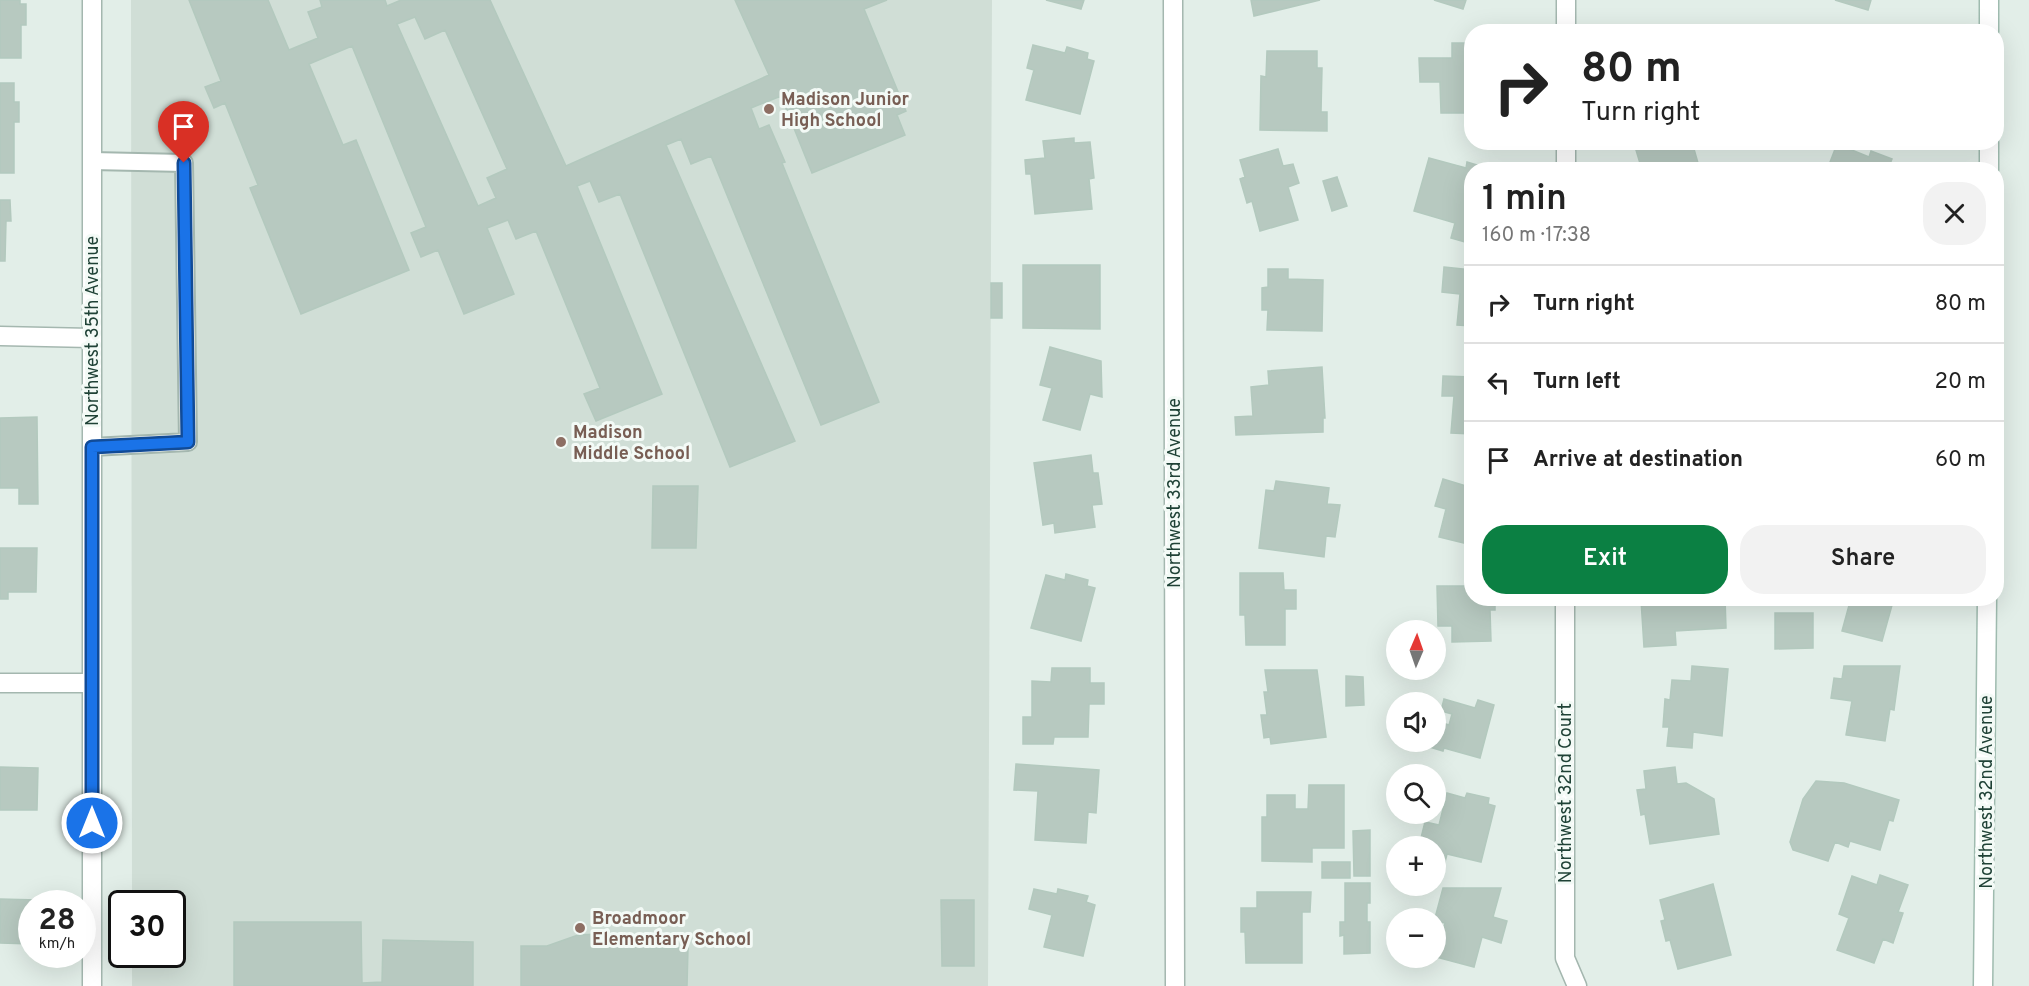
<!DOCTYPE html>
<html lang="en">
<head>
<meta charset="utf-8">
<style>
	body { margin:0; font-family:Overpass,sans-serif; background:#f2f2f2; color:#222; height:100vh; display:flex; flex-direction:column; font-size:22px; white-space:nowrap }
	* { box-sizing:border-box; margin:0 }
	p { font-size:20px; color:#767676 }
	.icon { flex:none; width:33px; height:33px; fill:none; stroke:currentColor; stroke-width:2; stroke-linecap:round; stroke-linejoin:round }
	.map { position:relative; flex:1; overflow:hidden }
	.drawer { position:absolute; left:1464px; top:162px; width:540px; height:444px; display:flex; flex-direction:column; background:#fff; border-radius:24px; box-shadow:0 6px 24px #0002 }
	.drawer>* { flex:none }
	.banner { position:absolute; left:1464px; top:24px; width:540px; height:126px; border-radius:24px; box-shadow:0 6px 24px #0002; background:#fff; color:#222; overflow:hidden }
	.needle { width:39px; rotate:2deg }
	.fabs { position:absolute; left:1386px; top:620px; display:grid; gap:12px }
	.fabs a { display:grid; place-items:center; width:60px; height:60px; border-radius:50%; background:#fff; box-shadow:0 6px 24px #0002; font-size:30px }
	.speed { position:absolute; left:18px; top:890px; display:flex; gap:12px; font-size:30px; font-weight:700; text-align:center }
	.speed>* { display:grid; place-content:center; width:78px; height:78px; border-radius:50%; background:#fff; box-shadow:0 6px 24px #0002; line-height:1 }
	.speed small { font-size:15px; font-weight:400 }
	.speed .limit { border:3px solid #111; border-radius:9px; background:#fff; color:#111 }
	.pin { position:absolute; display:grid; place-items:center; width:51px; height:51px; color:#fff; margin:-62px -26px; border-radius:50% 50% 50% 0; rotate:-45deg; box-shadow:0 0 6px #0007 }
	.pin .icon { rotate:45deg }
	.me { position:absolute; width:66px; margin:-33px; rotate:0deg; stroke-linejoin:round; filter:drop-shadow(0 0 4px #0008) }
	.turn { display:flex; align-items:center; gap:21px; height:126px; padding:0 18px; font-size:27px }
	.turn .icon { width:78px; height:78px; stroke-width:2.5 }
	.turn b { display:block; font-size:42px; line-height:51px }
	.round { display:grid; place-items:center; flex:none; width:63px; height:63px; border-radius:24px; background:#f2f2f2 }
	.headline { display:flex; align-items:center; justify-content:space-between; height:102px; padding:0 18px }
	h1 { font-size:36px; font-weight:600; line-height:45px }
	.action { display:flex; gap:12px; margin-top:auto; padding:12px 18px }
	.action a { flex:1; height:69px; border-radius:24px; background:#0b8043; color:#fff; font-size:24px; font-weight:600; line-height:69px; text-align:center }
	.action a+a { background:#f2f2f2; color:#222 }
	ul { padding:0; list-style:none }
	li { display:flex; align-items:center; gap:18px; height:78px; padding:0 18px; border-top:2px solid #e0e0e0 }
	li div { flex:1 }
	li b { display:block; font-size:22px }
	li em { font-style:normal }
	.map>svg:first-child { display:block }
	.built { fill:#d0ded6 }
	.building { fill:#b7c9c0; stroke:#b3c9be; stroke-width:1.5; fill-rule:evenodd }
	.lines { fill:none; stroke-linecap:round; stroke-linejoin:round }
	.lane-casing { stroke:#a4b7af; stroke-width:20 }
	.street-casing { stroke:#a4b7af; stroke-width:21 }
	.secondary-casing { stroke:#9fbbaf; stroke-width:21 }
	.lane { stroke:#fff; stroke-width:16 }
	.street { stroke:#fff; stroke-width:18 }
	.secondary { stroke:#fff; stroke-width:18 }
	.route-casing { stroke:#114b97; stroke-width:15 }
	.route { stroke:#1a73e8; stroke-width:10 }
	.education-dot { fill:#8d6e63; stroke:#f3faf6; stroke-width:2 }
	.labels { text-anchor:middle; stroke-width:6; stroke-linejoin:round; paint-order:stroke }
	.education-label { font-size:18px; font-weight:bold; fill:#785e54; stroke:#f3faf6; text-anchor:start }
	.street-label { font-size:18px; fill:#1f4236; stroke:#f3faf6 }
</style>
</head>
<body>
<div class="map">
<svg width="2029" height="986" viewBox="0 0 2029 986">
	<rect width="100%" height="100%" fill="#e2eee8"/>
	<path class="built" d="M131,0H992L988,986H132V954H172V903H132Z"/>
	<path class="building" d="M0,0H20V4H26V25H21V58H0Z
		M189,0H268L289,50L318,38L308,12L322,7L320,0H385L387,6L401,0H490L566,166L769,75L735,0H887L864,9L906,111L897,115L905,135L812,173L781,96L751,108L759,129L769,125L785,162L782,163L879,402L821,425L711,156L691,164L681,139L666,145L795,441L730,467L620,194L599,202L590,181L577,186L662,394L596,421L584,394L600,388L536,231L516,239L508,220L487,228L514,294L464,314L438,250L421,257L411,233L426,227L352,46L309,64L343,145L356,140L409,270L301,314L250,188L258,185L225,103L214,108L205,87L221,81ZM415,17L425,39L445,30L507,169L487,178L496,198L478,206L397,24Z
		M1046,0H1084L1081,9Z
		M1251,0H1320L1254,16Z
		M1434,0H1466L1463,9Z
		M1835,0H1871L1868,10Z
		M1452,43H1472V113H1441L1440,82H1420L1419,58H1452Z
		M1033,45L1065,53L1067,47L1088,53L1087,59L1094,61L1080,114L1026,100L1034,70L1027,68Z
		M1267,51H1317V68H1322L1321,112H1327V131L1260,130L1261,76L1266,77Z
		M0,83H14V102H19V122H14V173H0Z
		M1074,138V143L1090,142L1094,178L1089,179L1092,209L1035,214L1031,174H1026L1025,160L1045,158L1043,141Z
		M1663,142H1692L1700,170H1642L1636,150Z
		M1837,144L1869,157L1871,151L1892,159L1890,164L1898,168L1897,170H1827Z
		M1278,149L1283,166L1293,164L1299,183L1288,187L1298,220L1260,231L1252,201L1247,203L1240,179L1245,177L1240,160Z
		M1429,158L1466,168L1467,162L1487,168V170H1472V244L1451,238L1455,223L1414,211Z
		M1337,177L1347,206L1332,211L1323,181Z
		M0,200H10L11,221H6L5,261H0Z
		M1023,265H1100V329L1023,328Z
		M1444,267L1472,270V326L1457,325L1460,294L1442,292Z
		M1268,269H1288V279L1323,280L1322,331L1267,330L1268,310H1262V288L1268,287Z
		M991,283H1002V318H991Z
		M1050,347L1101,361L1102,397L1090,394L1080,430L1043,420L1052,388L1040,385Z
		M1322,367L1325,418H1323V432L1236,435L1235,417L1253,416L1251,387L1269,385L1268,371Z
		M1443,376L1472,377V434L1451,433L1454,396H1442Z
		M37,417L38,504H19V488H0V418Z
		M1091,455L1093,473H1098L1102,504L1092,505L1095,527L1055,533L1054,523L1043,525L1034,463Z
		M1470,470H1472V545L1439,537L1446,509L1435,506L1443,479L1466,486Z
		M1276,481L1329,488L1327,504L1340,505L1335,537L1326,536L1324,557L1259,548L1266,490L1274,491Z
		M653,486H698L696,548H652Z
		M0,548H37L36,592H8V599H0Z
		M1240,573H1283L1284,590H1296V609H1285V645H1246L1245,615H1240Z
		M1066,574L1088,580L1087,586L1095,588L1081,641L1031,628L1046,575L1065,580Z
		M1437,586H1472V598H1495V610H1490L1491,641L1452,642V626H1438Z
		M1654,598H1725L1726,628L1675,631L1676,645L1644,647L1641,600Z
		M1851,598H1894L1882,641L1842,631Z
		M1775,613H1813V648L1775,649Z
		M1692,666L1728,669L1722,736L1693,732L1692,748L1667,746L1669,727H1663L1665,699L1670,700L1672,680L1691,681Z
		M1844,666H1900L1894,710L1890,709L1885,741L1846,735L1852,701L1831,698L1834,678L1842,679Z
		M1052,668H1090V683H1104V704H1089L1088,737H1054L1053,744H1023V717H1032V681L1051,682Z
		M1265,670H1317L1326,737L1271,744L1270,737L1264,738L1261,715H1267L1264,692H1268Z
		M1346,676L1363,677L1364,705L1346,706Z
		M1444,699L1475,708L1478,700L1494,705L1480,758L1444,748L1443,751L1426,746L1427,741H1436V721L1449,725L1452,714L1441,711Z
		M1016,764L1099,770L1096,813L1088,812L1086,843L1035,840L1038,791L1014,790Z
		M0,767L38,768L37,810H0Z
		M1675,767L1677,784L1686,783L1714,799L1719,834L1650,844L1645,814L1641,815L1637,790L1646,789L1644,771Z
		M1816,781L1844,783L1899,800L1893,821L1889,820L1880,850L1850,841L1848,847L1835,842L1828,861L1793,850L1790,842L1803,799Z
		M1309,785H1344V848H1312V862L1262,861V817H1267V795H1295V809H1308Z
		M1447,793L1465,798L1467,793L1489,798L1488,804L1495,806L1481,862L1447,854L1443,870L1436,868V846H1419L1425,822L1439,825Z
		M1370,830V876H1354L1353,831Z
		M1322,862H1350V878H1322Z
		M1880,875L1908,885L1898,912L1903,913L1893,943L1883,939L1874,963L1837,950L1849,918L1839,914L1852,876L1877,885Z
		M1345,883H1370V903H1367V922H1370V953L1344,954V935L1340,936V922H1345Z
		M1713,884L1731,955L1678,969L1670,940L1666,941L1661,921L1665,920L1660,900Z
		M1443,888H1501L1493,917L1507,921L1501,943L1482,937L1474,967L1436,957L1445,923L1436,921L1435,918Z
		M1034,889L1057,894L1058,889L1088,896L1086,902L1095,905L1083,956L1044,947L1052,915L1029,909Z
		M1257,892H1311L1310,912H1302V963H1246L1245,932H1241V908H1257Z
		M0,899L37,900V903H32V944L0,943Z
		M941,900H974V966H942Z
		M234,922H361L362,983L382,982L383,940L473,942V986H234Z
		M599,934L621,936L651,948H688L687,986H521V946H547L578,935Z"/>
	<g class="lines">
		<g class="lane-casing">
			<path id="lane" d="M92,161L184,163L188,442L92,447"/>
		</g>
		<g class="street-casing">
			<path id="street" d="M92,0V986
				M1173,0L1175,986
				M1566,32V0
				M1566,170V142
				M0,336L91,338
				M1565,598V958L1577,986
				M0,683H92"/>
		</g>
		<g class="secondary-casing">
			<path id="secondary" d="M1989,0V32
				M1989,170V142
				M1983,986L1987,598"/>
		</g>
		<use href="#lane" class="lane"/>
		<use href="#street" class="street"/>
		<use href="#secondary" class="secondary"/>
	</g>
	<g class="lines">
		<g class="route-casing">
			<path id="route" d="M92,823V447L188,442L184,163"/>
		</g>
		<use href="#route" class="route"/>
	</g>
	<g class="education-dot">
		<circle cx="769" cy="109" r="6"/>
		<circle cx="561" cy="442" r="6"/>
		<circle cx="580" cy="928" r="6"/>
	</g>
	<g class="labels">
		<g class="education-label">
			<text x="781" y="105">Madison Junior<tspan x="781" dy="21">High School</tspan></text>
			<text x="573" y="438">Madison<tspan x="573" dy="21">Middle School</tspan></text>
			<text x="592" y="924">Broadmoor<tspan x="592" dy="21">Elementary School</tspan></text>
		</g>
		<g class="street-label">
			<text transform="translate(92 331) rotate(-90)" y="6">Northwest 35th Avenue</text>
			<text transform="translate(1174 493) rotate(-90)" y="6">Northwest 33rd Avenue</text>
			<text transform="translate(1986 792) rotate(-90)" y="6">Northwest 32nd Avenue</text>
			<text transform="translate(1565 793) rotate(-90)" y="6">Northwest 32nd Court</text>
		</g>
	</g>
</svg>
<div class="fabs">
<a><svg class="needle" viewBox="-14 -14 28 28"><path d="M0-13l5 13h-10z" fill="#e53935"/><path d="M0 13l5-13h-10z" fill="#767676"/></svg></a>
<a><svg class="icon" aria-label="sound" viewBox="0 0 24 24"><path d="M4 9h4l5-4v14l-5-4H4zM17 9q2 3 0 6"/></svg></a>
<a><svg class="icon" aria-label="search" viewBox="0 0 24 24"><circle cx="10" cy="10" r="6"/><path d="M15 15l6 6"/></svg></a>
<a>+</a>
<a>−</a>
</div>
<div class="speed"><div>28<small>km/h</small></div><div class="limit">30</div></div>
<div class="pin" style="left:184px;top:163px;background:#d93025"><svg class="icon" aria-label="arrive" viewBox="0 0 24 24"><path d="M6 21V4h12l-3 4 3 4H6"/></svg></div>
<svg class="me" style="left:92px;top:823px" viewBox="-20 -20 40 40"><circle r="17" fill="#1a73e8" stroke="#fff" stroke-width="3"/><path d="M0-11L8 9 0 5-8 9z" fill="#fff"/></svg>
<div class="banner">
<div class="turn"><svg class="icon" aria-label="right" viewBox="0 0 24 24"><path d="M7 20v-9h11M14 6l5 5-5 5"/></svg><div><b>80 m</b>Turn right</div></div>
</div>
<section class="drawer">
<div class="headline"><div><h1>1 min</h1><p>160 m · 17:38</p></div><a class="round"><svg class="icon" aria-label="close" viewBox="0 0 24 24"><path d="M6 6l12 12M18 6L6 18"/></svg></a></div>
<ul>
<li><svg class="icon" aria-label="right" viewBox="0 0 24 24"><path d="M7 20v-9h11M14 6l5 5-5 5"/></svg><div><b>Turn right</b></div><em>80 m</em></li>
<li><svg class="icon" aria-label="left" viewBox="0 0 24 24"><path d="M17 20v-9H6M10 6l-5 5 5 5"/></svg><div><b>Turn left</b></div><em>20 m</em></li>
<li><svg class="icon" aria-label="arrive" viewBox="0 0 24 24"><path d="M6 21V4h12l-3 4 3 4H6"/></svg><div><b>Arrive at destination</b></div><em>60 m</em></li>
</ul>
<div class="action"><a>Exit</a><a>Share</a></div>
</section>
</div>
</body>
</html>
